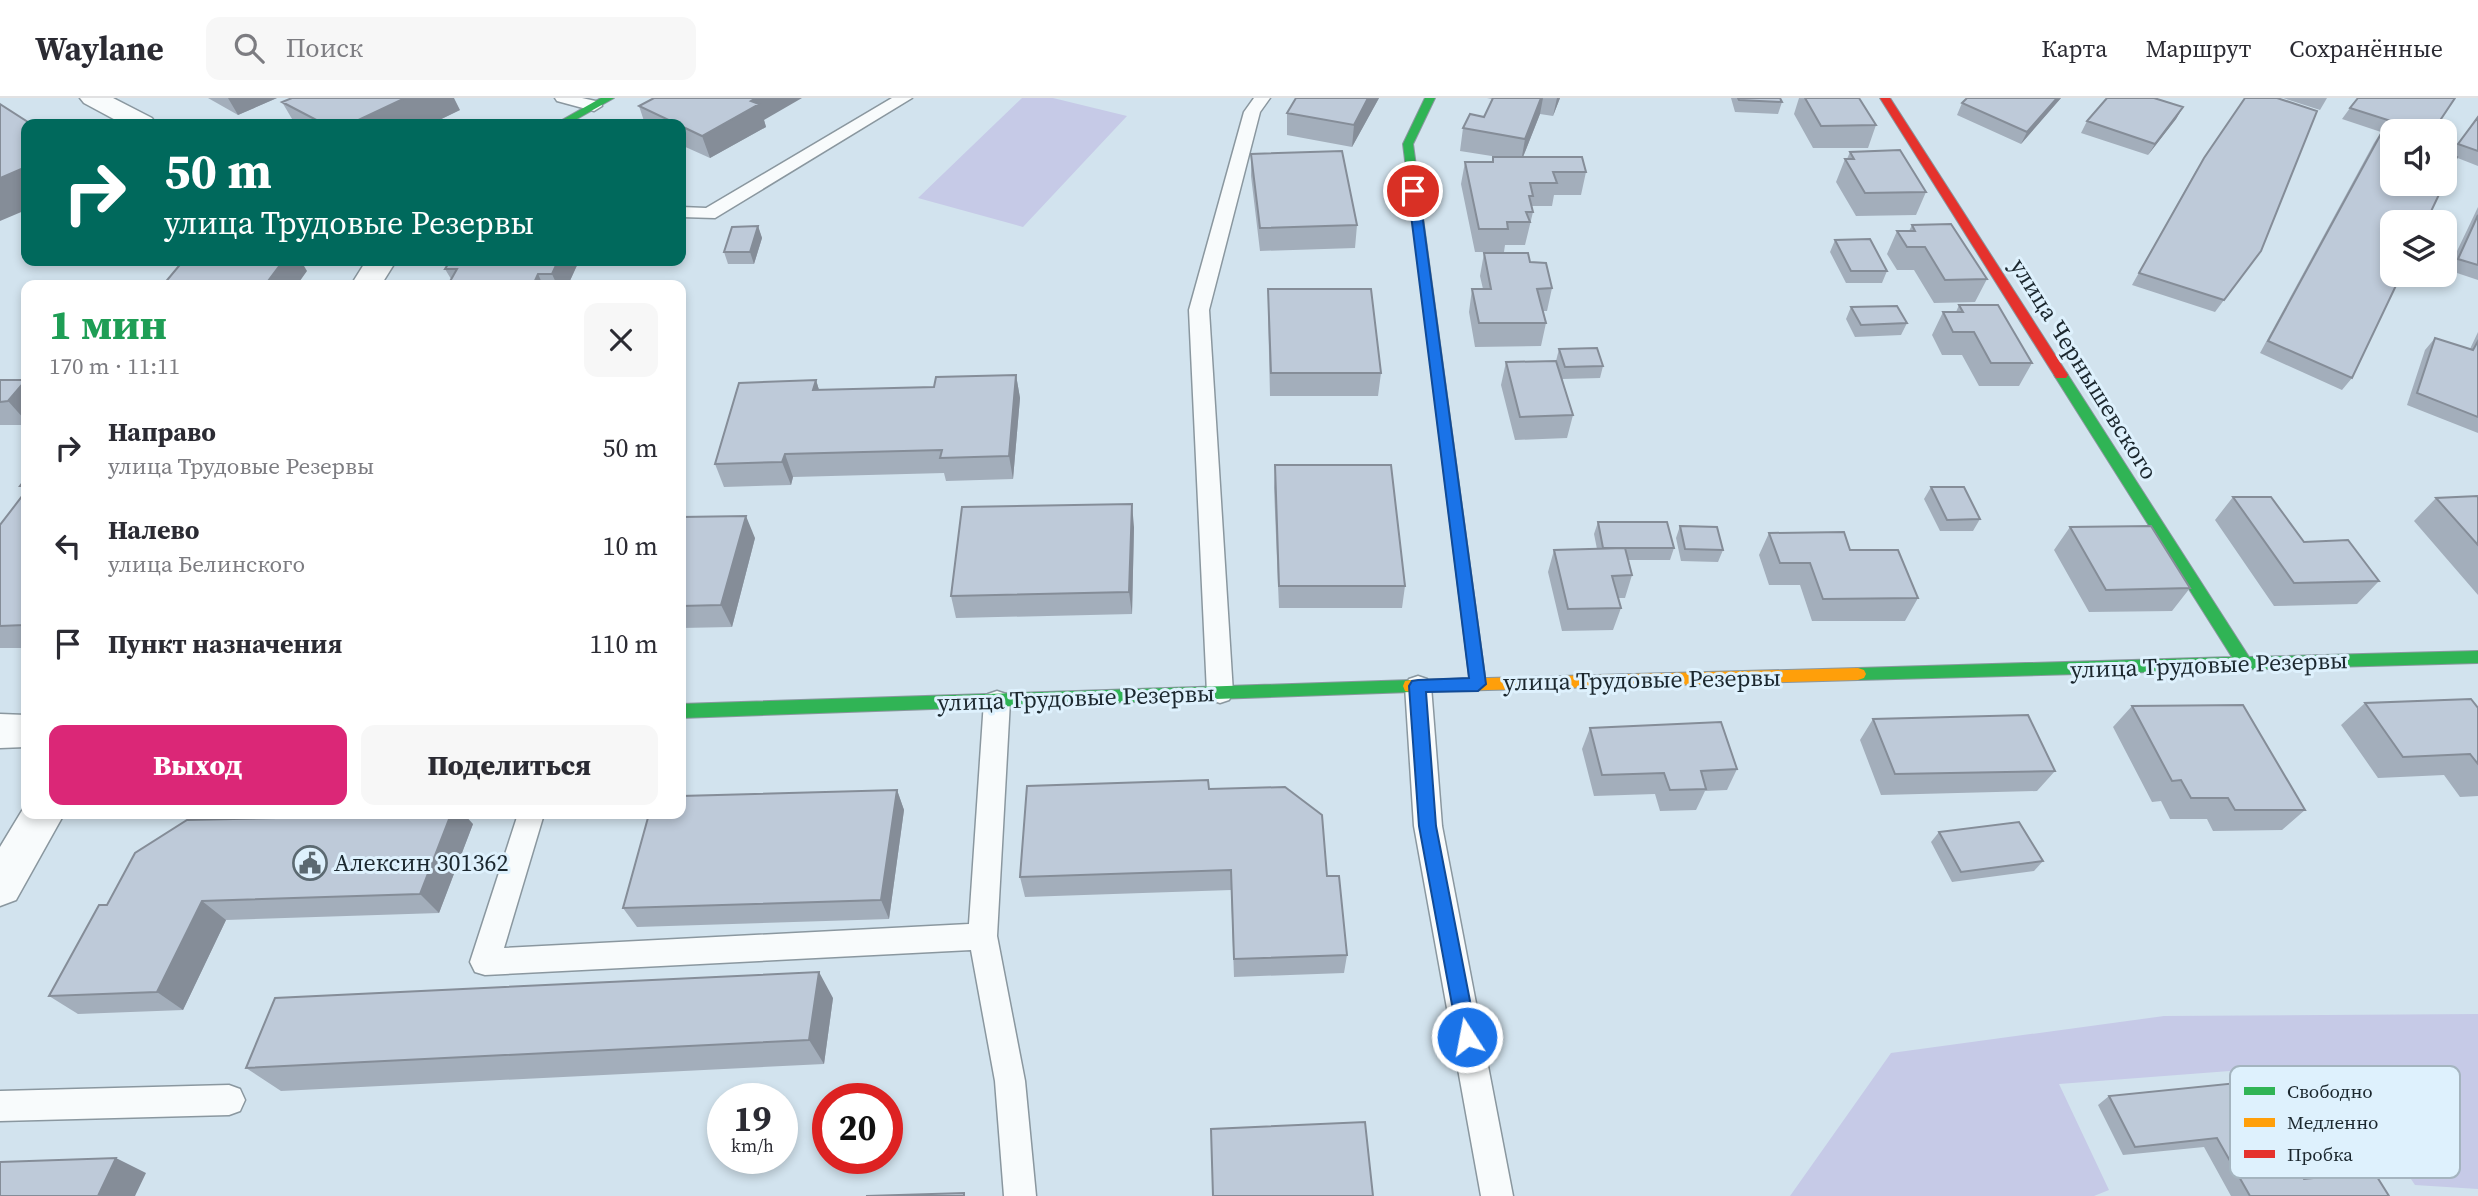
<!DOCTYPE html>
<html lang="ru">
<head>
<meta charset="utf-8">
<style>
	body { margin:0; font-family:"Source Serif 4",serif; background:#f7f7f7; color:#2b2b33; height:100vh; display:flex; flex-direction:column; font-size:26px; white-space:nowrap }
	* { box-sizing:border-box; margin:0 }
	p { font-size:23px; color:#7c7c81 }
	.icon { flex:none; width:38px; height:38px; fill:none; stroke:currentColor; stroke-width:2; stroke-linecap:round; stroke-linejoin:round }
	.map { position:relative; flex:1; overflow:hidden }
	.side { position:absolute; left:21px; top:182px; width:665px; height:539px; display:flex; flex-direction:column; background:#fff; border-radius:14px; box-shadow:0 4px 10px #0003 }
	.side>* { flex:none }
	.top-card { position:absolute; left:21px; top:21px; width:665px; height:147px; border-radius:14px; box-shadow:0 4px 10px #0003; background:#00695c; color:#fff; overflow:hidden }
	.controls { position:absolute; left:2380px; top:21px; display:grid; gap:14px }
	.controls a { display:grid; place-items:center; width:77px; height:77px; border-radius:14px; background:#fff; box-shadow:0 4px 10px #0003; font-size:35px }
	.speed { position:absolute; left:707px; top:985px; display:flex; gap:14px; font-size:35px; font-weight:700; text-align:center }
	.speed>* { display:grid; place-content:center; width:91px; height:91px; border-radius:50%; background:#fff; box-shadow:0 4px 10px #0003; line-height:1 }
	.speed small { font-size:18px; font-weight:400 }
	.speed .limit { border:10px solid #d22; background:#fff; color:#111 }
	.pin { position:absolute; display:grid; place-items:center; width:60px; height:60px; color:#fff; margin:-30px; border:4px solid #fff; border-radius:50%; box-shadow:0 2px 7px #0007 }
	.me { position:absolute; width:77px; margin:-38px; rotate:349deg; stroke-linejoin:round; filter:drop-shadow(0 0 5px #0008) }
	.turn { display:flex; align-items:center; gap:24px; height:147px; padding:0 28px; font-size:32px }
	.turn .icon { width:91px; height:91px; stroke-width:2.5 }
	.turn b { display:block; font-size:49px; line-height:60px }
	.round { display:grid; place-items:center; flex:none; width:74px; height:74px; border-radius:14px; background:#f7f7f7 }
	.overview { display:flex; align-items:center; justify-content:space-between; height:119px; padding:0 28px }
	h1 { font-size:42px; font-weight:800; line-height:52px; color:#1e9e55 }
	.action { display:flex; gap:14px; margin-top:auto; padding:14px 28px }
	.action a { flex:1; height:80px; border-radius:14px; background:#db2777; color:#fff; font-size:28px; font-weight:800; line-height:80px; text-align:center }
	.action a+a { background:#f7f7f7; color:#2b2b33 }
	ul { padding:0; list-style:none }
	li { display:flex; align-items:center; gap:21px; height:98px; padding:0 28px }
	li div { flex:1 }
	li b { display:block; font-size:26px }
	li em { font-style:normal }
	header { display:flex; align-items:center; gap:42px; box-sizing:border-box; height:98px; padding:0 35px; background:#fff; border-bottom:2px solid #e1e1e2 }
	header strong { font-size:33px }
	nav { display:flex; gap:38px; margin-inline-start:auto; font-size:24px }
	.search { width:490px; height:63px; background:#f7f7f7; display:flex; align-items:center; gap:18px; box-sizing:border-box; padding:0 24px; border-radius:14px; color:#7c7c81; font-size:26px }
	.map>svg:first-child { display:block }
	.green { fill:#c6cae7 }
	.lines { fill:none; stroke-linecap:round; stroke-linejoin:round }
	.lane-casing { stroke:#8a979f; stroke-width:3 }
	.street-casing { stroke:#8a979f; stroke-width:3 }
	.fast-casing { stroke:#8a979f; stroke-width:2 }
	.slow-casing { stroke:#8a979f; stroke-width:2 }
	.jam-casing { stroke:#8a979f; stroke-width:2 }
	.lane { fill:#f8fbfc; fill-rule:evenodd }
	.street { fill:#f8fbfc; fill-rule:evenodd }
	.fast { fill:#30b455; fill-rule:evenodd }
	.slow { fill:#ff9f0a; fill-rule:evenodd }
	.jam { fill:#e5322d; fill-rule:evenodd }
	.wall { fill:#a3aebb }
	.shaded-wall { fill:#858d98 }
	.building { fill:#becad9; stroke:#858d98; stroke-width:2 }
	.route { fill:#1a73e8; stroke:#114b97; stroke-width:2 }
	.labels { text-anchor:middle; stroke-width:6; stroke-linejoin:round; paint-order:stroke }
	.street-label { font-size:24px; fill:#1b272e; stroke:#def1fd }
	.poi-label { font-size:24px; fill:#1b272e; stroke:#def1fd; text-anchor:start }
	.key { fill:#def1fd; stroke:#a4b4bf; stroke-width:2 }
	.key-label { font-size:19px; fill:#1b272e }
</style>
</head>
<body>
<header>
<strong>Waylane</strong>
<div class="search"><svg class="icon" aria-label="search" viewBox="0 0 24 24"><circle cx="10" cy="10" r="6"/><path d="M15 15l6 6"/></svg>Поиск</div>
<nav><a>Карта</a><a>Маршрут</a><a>Сохранённые</a></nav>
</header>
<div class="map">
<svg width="2478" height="1098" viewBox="0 0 2478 1098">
	<rect width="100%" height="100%" fill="#d2e3ee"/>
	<path class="green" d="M1022,0H1053L1127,18L1023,129L918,100Z
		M2478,916V1091L2415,1087L2374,1026L2291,1030L2256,971L2059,986L2109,1092L2094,1098H1790L1891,955L2164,918Z"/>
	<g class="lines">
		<g class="lane-casing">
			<path id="lane" d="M555,0H582L600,4L602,8L594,13L557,3Z
				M892,0H912L715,120L681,119V109L706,110Z
				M1254,0H1270L1260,14L1209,212L1233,595L1229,602L1220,605L1211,602L1207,595L1189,212L1244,14Z
				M1418,578L1427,581L1431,588L1442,728L1513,1098H1481L1414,728L1405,588L1409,581Z
				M997,593L1006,596L1010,603L997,838L1025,983L1036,1098H1004L995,983L971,852L485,877L475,874L470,864L518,716H544L504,850L969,826L984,603L988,596Z
				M229,987L240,991L245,1002L240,1013L229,1017L0,1023V993Z"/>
		</g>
		<g class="street-casing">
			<path id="street" d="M80,0H113L152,20L156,26H123L84,5Z
				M366,163H396L381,187H351Z
				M0,616L26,617V649L0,650Z
				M26,706V716H64L16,802L0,808V749Z"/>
		</g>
		<g class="fast-casing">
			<path id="fast" d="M601,0H614L568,26H555Z
				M1425,0H1435L1413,46L1486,586L1484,591H1472L1470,586L1403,46Z
				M2061,273L2066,274L2249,559L2478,553V565L1858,582L1852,580L1850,576L1852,572L1858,570L2232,559L2054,277Z
				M1411,582L1417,583L1419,588L1417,593L1411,594L681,620V606Z"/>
		</g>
		<g class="slow-casing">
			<path id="slow" d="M1858,570L1864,572L1866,576L1864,580L1858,582L1411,594L1405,593L1403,588L1405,583L1411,582Z"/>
		</g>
		<g class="jam-casing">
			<path id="jam" d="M1880,0H1890L2068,277L2066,280H2056Z"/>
		</g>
		<use href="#lane" class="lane"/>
		<use href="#street" class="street"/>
		<use href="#fast" class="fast"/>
		<use href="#slow" class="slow"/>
		<use href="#jam" class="jam"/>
	</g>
	<path class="wall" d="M208,0H277L238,17Z
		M1296,0H1379L1352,49L1287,37V15Z
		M1487,0H1560L1553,18L1540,16L1523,59L1586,74L1581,97H1554L1552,108H1531L1533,114L1525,147H1505L1504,154H1475L1461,86L1465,64H1492L1493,59H1498L1460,53L1463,30L1484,19L1492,1Z
		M1731,0H1780L1782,4L1778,16L1735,14Z
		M1799,0H1859L1876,27L1868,50H1813L1794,16Z
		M2061,0L2021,46L1957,17L1962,5Z
		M2283,0H2327L2320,12Z
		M282,4L460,12L431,26H295Z
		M639,8L764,22L766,29L710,60L681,47V26H645Z
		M2183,9L2176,21L2148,57L2081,35L2087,23Z
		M2350,10L2433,33H2392V86L2352,280L2342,292L2260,255L2374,45L2381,34L2342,21Z
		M2478,18V68L2450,57Z
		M1850,54L1926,94L1916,117L1856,118L1836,84L1845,61H1847Z
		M1251,56L1357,127L1355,150L1260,153L1251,78Z
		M2197,71L2252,165L2215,214L2132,187Z
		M2478,109V182L2448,172Z
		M1912,127L1987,181L1975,204L1934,205L1914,172H1897L1887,156L1897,133H1909Z
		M758,128L762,140L754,166H728L724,154Z
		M1835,142L1887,173L1882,185H1846L1830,154Z
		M1484,155L1530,164L1552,190L1547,213H1543L1546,225L1541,248L1475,249L1469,214L1472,191H1483L1480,178Z
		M579,163L568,187H448L451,181L445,171Z
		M1268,191L1381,275L1378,298H1270L1268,214Z
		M1959,207L2032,265L2019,288H1979L1962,257H1942L1932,237L1943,214H1956Z
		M1851,209L1907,225L1901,237L1855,239L1846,221Z
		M2478,234V335L2407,307L2425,252L2435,240L2470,251Z
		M1559,251L1603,268L1600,280L1562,281L1573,317L1567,340L1515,342L1501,287L1506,264L1556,263Z
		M1016,277L1020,300L1013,381L946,383L944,375L793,379L791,387L724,389L715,366L816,282L819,292L934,289Z
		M0,282H26V327H0Z
		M1275,367L1405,488L1402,510H1279L1274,390Z
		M26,380V550H0V427L26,394L20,388Z
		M1931,389L1980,421L1973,433H1940L1924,401Z
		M2478,398V497L2414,423L2436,400Z
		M2233,399L2304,444L2379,483L2357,506L2274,508L2215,422Z
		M681,419L755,440L732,529L681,530Z
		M1598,424L1674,450L1670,462H1628L1632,477L1625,500H1618L1621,510L1613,532L1562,533L1548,474L1554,452L1597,451L1594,436Z
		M1680,428L1723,452L1718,464L1681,463L1676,440Z
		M1134,429L1132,516L956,520L951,498Z
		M2070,429L2190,490L2172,513L2089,514L2054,452Z
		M1769,435L1850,452L1918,500L1905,523H1812L1800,487H1769L1759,457Z
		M2365,605L2478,610V698L2460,699L2444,677L2378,680L2341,627Z
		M2132,608L2305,712L2282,732L2213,733L2207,721H2170L2161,703L2152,704L2113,629Z
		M1873,621L2055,673L2037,693L1881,697L1860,642Z
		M1590,630L1737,671L1727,692L1705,693L1696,712L1660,713L1655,696L1594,698L1582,651Z
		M1209,691L1327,778L1347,857L1344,875L1234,879L1231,792L1025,799L1020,779Z
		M897,692L904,712L889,821L637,829L623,810Z
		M473,726L439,815L226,822L183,912L78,916L49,898L107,807Z
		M1939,734L2043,763L2034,773L1952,784L1931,744Z
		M833,900L824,966L281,993L246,970Z
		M2247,984L2304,1081L2389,1098H2231L2204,1049L2123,1057L2098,1007L2109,998Z"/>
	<path class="shaded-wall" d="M228,0H277L238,17Z
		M405,0H454L460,12L431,26H350Z
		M756,0H802L764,22L766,29L710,60L702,38Z
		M1368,0H1379L1352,49L1354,27Z
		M1541,0H1543L1540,16L1521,64L1525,41Z
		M1557,0H1560L1553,18Z
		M2057,0H2061L2021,46L2027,34Z
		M2183,9L2176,21L2148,57L2155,46Z
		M26,69V112L0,123V80Z
		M758,128L762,140L754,166L750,154Z
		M283,163H301L307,173L297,187H265Z
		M558,163H579L568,187H557L552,176Z
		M538,176L543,187H533Z
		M1016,277L1020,300L1013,381L1009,358Z
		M26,282V323L8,303Z
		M816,282L823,305L813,292Z
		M785,356L793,379L791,387L782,364Z
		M1132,406L1134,429L1132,516L1129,494Z
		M746,418L755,440L732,529L721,507Z
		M897,692L904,712L889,821L881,802Z
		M451,716H464L473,726L439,815L420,796Z
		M202,803L226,822L183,912L157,894Z
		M819,874L833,900L824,966L809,942Z
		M116,1060L146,1075L135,1098H98Z"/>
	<path class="building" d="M292,0H405L350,26H324L282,4Z
		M654,0H756L751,3L759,6L702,38L681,28V26H677L639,8Z
		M1296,0H1368L1354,27L1287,15Z
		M1493,0H1541L1525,41L1463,30L1470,16L1484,19Z
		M1738,0H1780L1782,4L1739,2Z
		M1805,0H1859L1876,27L1821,28Z
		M1967,0H2057L2027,34L1962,5Z
		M2107,0H2154L2183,9L2155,46L2087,23Z
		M2245,0H2277L2317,13L2261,153L2224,202L2139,175L2204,60Z
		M2358,0H2455L2433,33H2422L2350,10Z
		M0,6L31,26H26V69L0,80Z
		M2478,19V53L2458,46Z
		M2382,34L2392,37V86H2444L2426,124H2392V177H2401L2352,280L2268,243Z
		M1900,52L1926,94L1865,95L1845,61H1854L1850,54Z
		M1342,53L1357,127L1260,130L1251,56Z
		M2445,55L2457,59L2445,85Z
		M1493,59H1582L1586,74H1553L1557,85H1530L1533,98H1529L1533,114H1526L1530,124H1507L1508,131H1479L1465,64H1493Z
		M2478,117V167L2458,161Z
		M1951,126L1987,181L1945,182L1925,149H1907L1897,133H1915L1912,127Z
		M758,128L750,154H724L732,129Z
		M1870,141L1887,173H1851L1835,142Z
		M1484,155H1528L1530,164L1546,165L1552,190L1537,191L1546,225H1479L1472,191H1491Z
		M183,163H283L265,187H163Z
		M450,163H558L552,176H538L533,187H448L457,171H445Z
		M1268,191H1371L1381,275H1271Z
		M1959,207H1998L2032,265H1991L1974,234H1953L1943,214H1963Z
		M1897,208L1907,225L1861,227L1851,209Z
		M2435,240L2473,252L2478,243V319L2417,295Z
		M1597,250L1603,268L1565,269L1559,251Z
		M1556,263L1573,317L1520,319L1506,264Z
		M1016,277L1009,358L940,360L942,352L785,356L782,364L715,366L739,285L816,282L813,292L934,289L936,279Z
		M0,282H26L8,303L0,304Z
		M1275,367H1391L1405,488H1279Z
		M26,380V388H20Z
		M1931,389H1964L1980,421L1947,422Z
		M26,393V524L24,527L0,528V427Z
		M2478,398V447L2436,400Z
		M2233,399H2271L2304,444L2348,442L2379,483L2294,485Z
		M1132,406L1129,494L951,498L962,409Z
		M746,418L721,507L681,508V419Z
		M1598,424H1667L1674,450H1603Z
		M1680,428L1717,429L1723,452L1685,451Z
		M2151,428L2190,490L2106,492L2070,429Z
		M1844,434L1850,452H1898L1918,500L1823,501L1810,465H1780L1769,435Z
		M1625,450L1632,477L1612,478L1621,510L1568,511L1554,452Z
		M2471,601L2478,610V666L2470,656L2403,659L2365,605Z
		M2243,607L2305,712H2235L2228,700H2191L2181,682L2172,683L2132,608Z
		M2028,617L2055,673L1895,676L1873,621Z
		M1721,624L1737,671L1701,673L1706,691L1670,692L1664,675L1602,677L1590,630Z
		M1208,682L1209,691L1285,689L1322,717L1327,778H1339L1347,857L1234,861L1231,772L1020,779L1027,688Z
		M897,692L881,802L623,810L649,716H681V698Z
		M278,716H451L420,796L202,803L157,894L49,898L99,807H107L135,755L187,722L276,720Z
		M2019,724L2043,763L1961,774L1939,734Z
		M819,874L809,942L246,970L275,900Z
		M2247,984L2304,1081L2374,1074L2389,1098H2250L2217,1040L2135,1049L2109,998Z
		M1365,1024L1373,1098H1213L1211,1031Z
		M116,1060L98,1098H0V1064Z
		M964,1095V1098H866Z"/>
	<path class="route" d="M1413,89L1419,93L1486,586L1478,593L1426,594L1436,728L1477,939L1474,946L1467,949L1460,946L1458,939L1419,728L1409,588L1412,583L1418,582L1469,580L1408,93Z"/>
	<defs>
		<g id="civic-ring" transform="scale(1.75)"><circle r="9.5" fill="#def1fd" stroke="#5b6971" stroke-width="1.5"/><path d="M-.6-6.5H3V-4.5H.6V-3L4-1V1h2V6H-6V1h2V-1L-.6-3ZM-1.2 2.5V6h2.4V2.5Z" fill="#5b6971"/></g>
	</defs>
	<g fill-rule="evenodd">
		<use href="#civic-ring" x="310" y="765"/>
	</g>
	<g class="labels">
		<g class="street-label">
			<text transform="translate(2084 271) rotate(58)" y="8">улица Чернышевского</text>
			<text transform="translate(2209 567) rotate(-2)" y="8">улица Трудовые Резервы</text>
			<text transform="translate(1642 582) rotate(-1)" y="8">улица Трудовые Резервы</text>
			<text transform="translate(1076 600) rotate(-2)" y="8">улица Трудовые Резервы</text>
		</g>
		<g class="poi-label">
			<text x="334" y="773">Алексин 301362</text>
		</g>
	</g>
	<rect x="2230" y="968" width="230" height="112" rx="10" class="key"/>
	<rect x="2244" y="989" width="31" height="8" fill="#30b455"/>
	<rect x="2244" y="1020" width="31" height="9" fill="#ff9f0a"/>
	<rect x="2244" y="1052" width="31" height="8" fill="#e5322d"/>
	<g class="key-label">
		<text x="2287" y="1000">Свободно</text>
		<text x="2287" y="1031">Медленно</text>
		<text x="2287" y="1063">Пробка</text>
	</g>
</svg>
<div class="controls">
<a><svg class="icon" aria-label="sound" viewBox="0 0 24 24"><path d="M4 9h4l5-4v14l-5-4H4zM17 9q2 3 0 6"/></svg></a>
<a><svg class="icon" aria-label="layers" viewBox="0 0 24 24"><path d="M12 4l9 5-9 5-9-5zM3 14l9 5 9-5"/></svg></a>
</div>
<div class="speed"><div>19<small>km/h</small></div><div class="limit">20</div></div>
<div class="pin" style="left:1413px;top:93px;background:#d93025"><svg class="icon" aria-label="arrive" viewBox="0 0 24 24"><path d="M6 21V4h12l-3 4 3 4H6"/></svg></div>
<svg class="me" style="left:1467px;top:939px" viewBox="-20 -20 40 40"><circle r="17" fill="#1a73e8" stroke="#fff" stroke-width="3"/><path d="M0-11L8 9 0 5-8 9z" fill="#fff"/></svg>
<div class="top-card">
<div class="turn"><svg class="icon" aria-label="right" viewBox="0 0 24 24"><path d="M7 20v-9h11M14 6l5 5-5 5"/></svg><div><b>50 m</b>улица Трудовые Резервы</div></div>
</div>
<section class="side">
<div class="overview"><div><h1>1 мин</h1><p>170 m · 11:11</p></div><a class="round"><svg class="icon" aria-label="close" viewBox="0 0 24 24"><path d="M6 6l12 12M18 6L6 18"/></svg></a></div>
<ul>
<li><svg class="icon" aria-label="right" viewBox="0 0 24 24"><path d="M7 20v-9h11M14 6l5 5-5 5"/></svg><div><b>Направо</b><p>улица Трудовые Резервы</p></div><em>50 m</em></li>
<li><svg class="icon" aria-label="left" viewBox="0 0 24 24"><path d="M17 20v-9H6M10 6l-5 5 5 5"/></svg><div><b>Налево</b><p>улица Белинского</p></div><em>10 m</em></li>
<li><svg class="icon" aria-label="arrive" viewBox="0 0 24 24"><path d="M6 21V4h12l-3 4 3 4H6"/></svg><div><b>Пункт назначения</b></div><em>110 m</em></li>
</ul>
<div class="action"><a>Выход</a><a>Поделиться</a></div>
</section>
</div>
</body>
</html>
